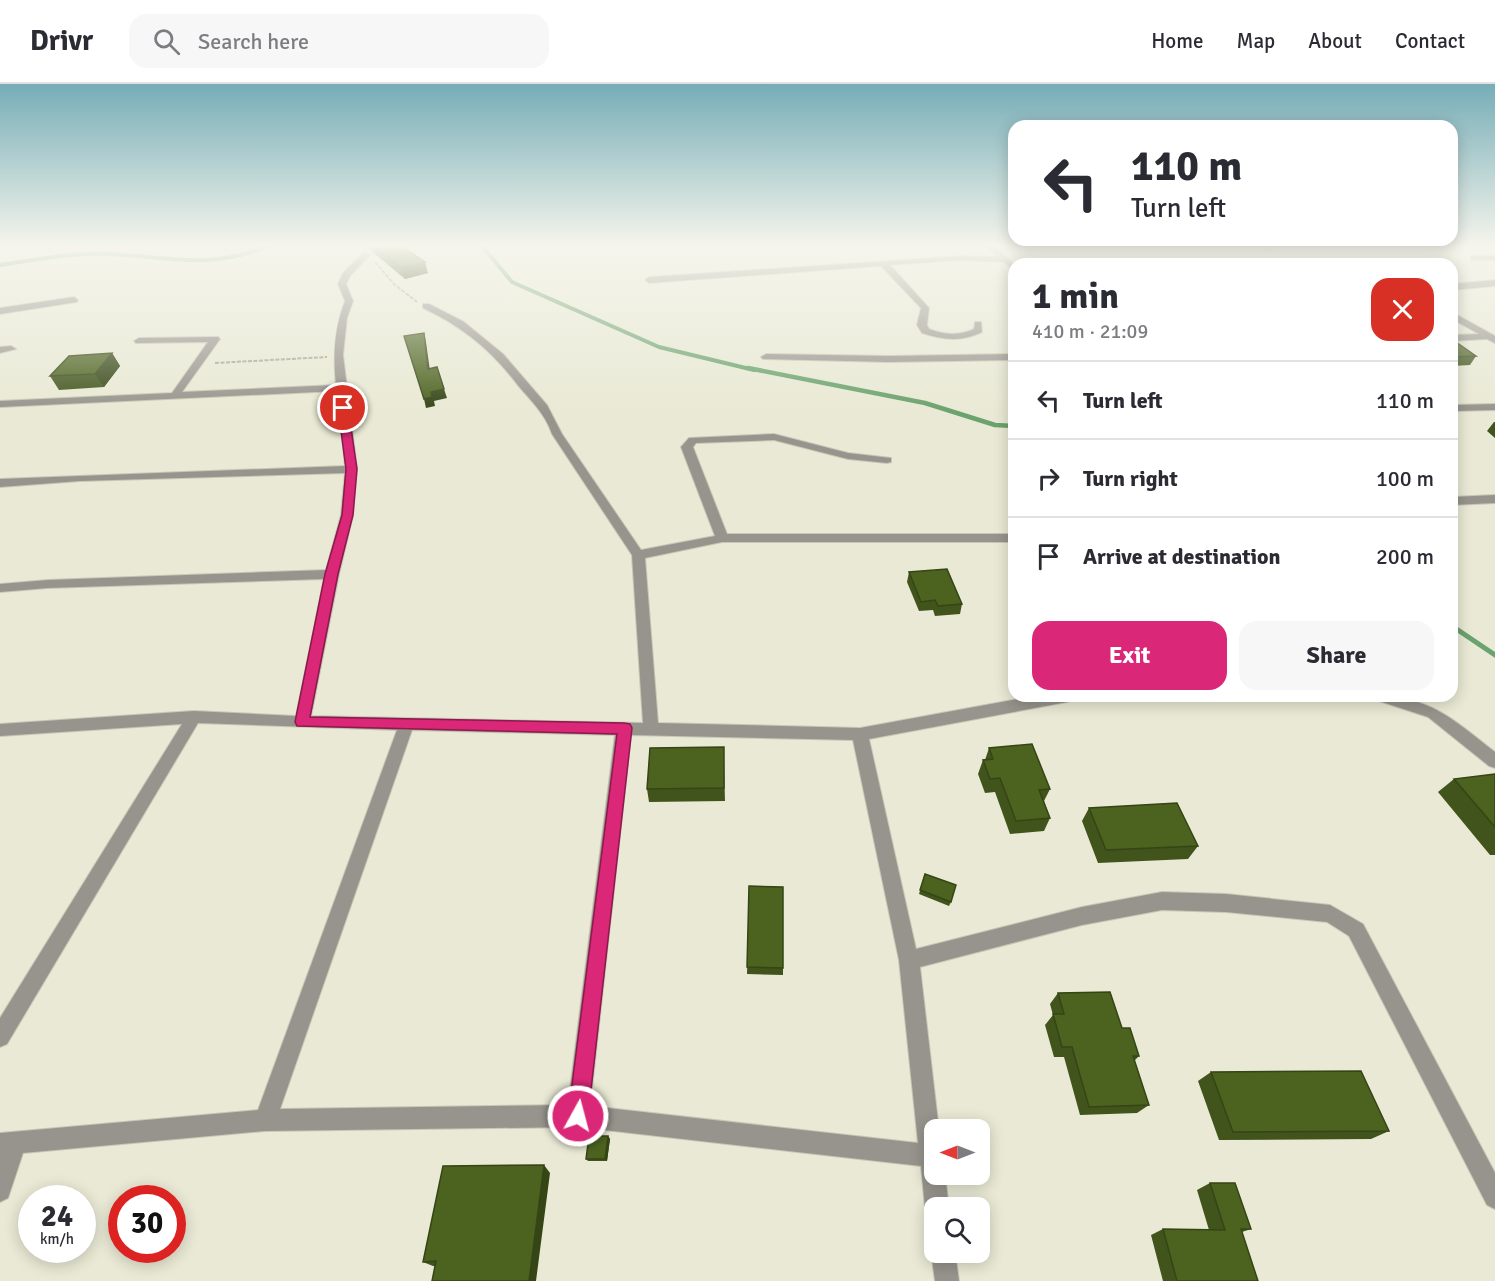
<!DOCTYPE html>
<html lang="en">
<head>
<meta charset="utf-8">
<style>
	body { margin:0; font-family:Signika,sans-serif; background:#f7f7f7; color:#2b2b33; height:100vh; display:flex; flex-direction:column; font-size:22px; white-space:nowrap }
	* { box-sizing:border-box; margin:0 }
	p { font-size:20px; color:#7c7c81 }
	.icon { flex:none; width:33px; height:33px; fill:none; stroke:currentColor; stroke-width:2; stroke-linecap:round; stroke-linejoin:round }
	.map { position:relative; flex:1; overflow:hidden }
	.sheet { position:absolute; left:1008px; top:174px; width:450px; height:444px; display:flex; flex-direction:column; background:#fff; border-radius:18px; box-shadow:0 3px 15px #0003 }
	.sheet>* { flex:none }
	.top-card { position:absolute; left:1008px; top:36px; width:450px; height:126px; border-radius:18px; box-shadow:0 3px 15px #0003; background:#fff; color:#2b2b33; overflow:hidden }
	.needle { width:39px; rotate:270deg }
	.controls { position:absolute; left:924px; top:1035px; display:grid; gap:12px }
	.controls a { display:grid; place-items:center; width:66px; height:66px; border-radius:12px; background:#fff; box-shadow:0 3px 15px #0003; font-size:30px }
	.speed { position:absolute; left:18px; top:1101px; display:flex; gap:12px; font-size:30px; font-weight:700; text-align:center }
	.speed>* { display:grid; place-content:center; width:78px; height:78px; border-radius:50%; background:#fff; box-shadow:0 3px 15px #0003; line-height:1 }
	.speed small { font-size:15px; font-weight:400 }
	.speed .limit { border:9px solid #d22; background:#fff; color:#111 }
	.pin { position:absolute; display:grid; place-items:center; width:51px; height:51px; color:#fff; margin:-26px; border:3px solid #fff; border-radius:50%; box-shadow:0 2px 6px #0007 }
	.me { position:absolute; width:66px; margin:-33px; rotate:7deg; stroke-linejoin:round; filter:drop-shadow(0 0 4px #0008) }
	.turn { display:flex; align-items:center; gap:21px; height:126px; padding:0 24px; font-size:27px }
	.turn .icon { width:78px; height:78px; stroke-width:2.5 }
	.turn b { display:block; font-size:42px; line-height:51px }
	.round { display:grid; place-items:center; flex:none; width:63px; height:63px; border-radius:18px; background:#f7f7f7 }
	.overview { display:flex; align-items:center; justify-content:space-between; height:102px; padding:0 24px }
	h1 { font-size:36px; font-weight:700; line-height:45px }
	.button { display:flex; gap:12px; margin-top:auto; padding:12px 24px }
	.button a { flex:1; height:69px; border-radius:18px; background:#db2777; color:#fff; font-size:24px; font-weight:700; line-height:69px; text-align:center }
	.button a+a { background:#f7f7f7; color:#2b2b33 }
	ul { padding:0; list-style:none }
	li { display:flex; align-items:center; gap:18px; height:78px; padding:0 24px; border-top:2px solid #e1e1e2 }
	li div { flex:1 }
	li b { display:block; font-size:22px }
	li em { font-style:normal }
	header { display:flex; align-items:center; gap:36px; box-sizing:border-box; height:84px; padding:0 30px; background:#fff; border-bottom:2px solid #e1e1e2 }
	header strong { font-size:28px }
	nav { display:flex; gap:33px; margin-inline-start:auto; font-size:21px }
	.search { width:420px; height:54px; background:#f7f7f7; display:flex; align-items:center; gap:15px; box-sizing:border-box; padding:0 21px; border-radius:18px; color:#7c7c81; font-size:22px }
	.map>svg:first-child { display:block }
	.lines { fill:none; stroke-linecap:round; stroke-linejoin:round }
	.stream-far2 { stroke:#6ba26d; stroke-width:4 }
	.stream-far1 { stroke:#6ba26d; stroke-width:4.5 }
	.stream { stroke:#6ba26d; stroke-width:5 }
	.minor-casing { stroke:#c7c7b5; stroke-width:2 }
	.path { stroke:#a9a999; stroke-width:2; stroke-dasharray:4 1.5; stroke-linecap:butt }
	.minor { fill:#97948d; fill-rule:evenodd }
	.wall { fill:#41541b }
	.shaded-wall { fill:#354516 }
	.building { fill:#4c621f; stroke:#354516; stroke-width:1.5 }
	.route { fill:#db2777; stroke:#8e194d; stroke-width:1.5 }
</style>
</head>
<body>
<header>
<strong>Drivr</strong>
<div class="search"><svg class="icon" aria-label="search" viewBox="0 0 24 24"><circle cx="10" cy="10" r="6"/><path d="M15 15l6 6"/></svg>Search here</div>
<nav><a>Home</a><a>Map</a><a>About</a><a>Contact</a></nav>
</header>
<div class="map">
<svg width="1495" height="1197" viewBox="0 0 1495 1197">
	<rect width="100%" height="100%" fill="#e9e9d5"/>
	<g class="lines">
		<path class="stream-far2" d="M482,162L512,198L659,263L754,286
			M0,181C35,176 74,168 110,170C172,173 208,186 269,162"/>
		<path class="stream-far1" d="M748,284L925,319L995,341L1014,342"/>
		<path class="stream" d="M1452,542L1495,571"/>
		<g class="minor-casing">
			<path id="minor" d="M986,162H994L1014,180V186L1003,178L962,176L890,181L929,224L927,241L929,245C944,251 959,252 974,245L975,238H981L982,248C962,258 943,256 922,249L917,241L921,224L881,182L649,199L645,196L649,193L962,172L998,173Z
				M364,168L371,170L350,192L346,200L353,217L347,234L343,271L357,385L353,431L339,490L311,632L643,639L632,471L552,350C545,329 531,317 517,300C491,266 462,242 423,224V220H429L464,238L503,270L547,321L562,350L641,466L715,452L681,363L689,354L774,350L848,369L891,374V378L887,379L848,375L774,356L696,359L693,363L727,450H1014V458H722L645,474L658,639L860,644L1035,612H1075L1072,616L1067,618L869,655L916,865L1082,823L1162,808L1226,810L1330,821L1363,840L1495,1089V1125L1487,1121L1349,852L1327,838L1226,828L1162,826L1082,841L920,883L939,1046H934V1090H945L949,1124H934V1135L929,1132L925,1124L921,1082L578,1043L265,1047L23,1069L8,1114L0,1118V1049L258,1026L397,646L198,639L7,960L0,963V934L182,640L0,652V640L194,627L296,632L324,495L48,504L0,508V500L48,496L326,486L341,431L345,389L80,397L0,403V395L345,382L337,307L0,323V317L172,309L208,258L136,259L134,257L139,254L218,253L220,255L182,308L336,301C333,272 334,245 345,217L338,200L343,189ZM412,646L615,651L568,1021L280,1025ZM631,651L853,656L899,876L918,1059L590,1022Z
				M1471,172H1495V176H1471Z
				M1495,196V202L1452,206V200Z
				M74,213L78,216L77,218L0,230V224Z
				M1452,228L1495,252V259L1487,255L1452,257V251L1479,250L1452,235Z
				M0,263L11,262L16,265L0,269Z
				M766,270L889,272L1014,270V276L889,278L763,275L761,273Z
				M1495,320V326L1452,327V321Z
				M1495,411V419L1452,421V413Z
				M1373,612C1431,612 1452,635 1495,668V684L1489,682L1428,633L1376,616Z
				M934,1159V1168H955L959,1197H935L931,1168Z"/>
		</g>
		<path class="path" d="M375,178L394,200L417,218
			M215,279L327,273"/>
		<use href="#minor" class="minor"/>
	</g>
	<path class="wall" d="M367,162H401L428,189L405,195L368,164Z
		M1452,256L1476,272L1470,281L1452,282Z
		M112,269L120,282L104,303L59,306L50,292Z
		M1494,338H1495V354L1487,347Z
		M909,488L962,520L960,530L935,532L933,526L919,527L907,498Z
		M989,664L1050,705L1044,717L1050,734L1044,747L1010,750L995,708L985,709L978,690L983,676H985Z
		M724,677L725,717L649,718L647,705Z
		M1495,690V771H1490L1438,708L1454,695Z
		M1089,724L1198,762L1188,775L1098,779L1082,737Z
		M925,790L951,818L949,822L919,810Z
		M749,802L783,884V891L747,890Z
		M1058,909L1122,944L1139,972L1134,977L1149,1021L1137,1029L1080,1031L1064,973H1054L1045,941L1053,931L1050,920Z
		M1211,988L1389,1047L1371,1055L1219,1056L1198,997Z
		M608,1052L610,1055L607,1077H588L586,1075Z
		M550,1089L435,1182H433L423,1178Z
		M1210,1099L1251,1145L1242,1148L1258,1197H1163L1151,1151L1163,1145L1209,1146L1197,1106Z"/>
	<path class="shaded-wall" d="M425,178L428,189L405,195L401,184Z
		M424,249L426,258L431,294L428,285Z
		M112,269L120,282L104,303L95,290Z
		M444,305L447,314L434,317L435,322L426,324L424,315L431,308Z
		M608,1052L610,1055L607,1077L605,1075Z
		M544,1081L550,1089L536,1197H529Z"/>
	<path class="building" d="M374,162H401L425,178L401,184Z
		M424,249L428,285L437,283L444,305L431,308L432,313L424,315L404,252Z
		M1452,256H1453L1476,272L1452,273Z
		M112,269L95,290L50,292L69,272Z
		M947,485L962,520L938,522L935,516L921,518L909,488Z
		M1032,660L1050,705L1039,706L1050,734L1016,737L1000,694L990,695L983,676L993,675L989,664Z
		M724,663V704L647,705L650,664Z
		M1495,690V743L1454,695Z
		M1177,719L1198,762L1106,766L1089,724Z
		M925,790L956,801L951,818L920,806Z
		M749,802L783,803V884L747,883Z
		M1110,908L1122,944H1130L1139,972H1133L1149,1021L1089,1023L1072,963H1062L1053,930H1064L1058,909Z
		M1361,987L1389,1047L1233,1048L1211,988Z
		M589,1052H608L605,1075H586Z
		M544,1081L529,1197H432L436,1177L423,1178L443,1082Z
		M1210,1099H1235L1251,1145H1241L1258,1197H1177L1163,1145L1225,1146Z"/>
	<linearGradient id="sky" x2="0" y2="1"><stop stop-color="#76adb7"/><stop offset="0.49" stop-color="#f5f5ec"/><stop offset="1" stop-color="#f5f5ec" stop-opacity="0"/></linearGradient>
	<rect width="1495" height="329" fill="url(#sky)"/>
	<path class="route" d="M343,321L348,324L357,385L353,431L338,490L310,633L624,639L630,640L632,644L588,1032L585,1039L578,1042L571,1039L568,1032L617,650L297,642L295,638L325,490L342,431L346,385L338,324Z"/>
</svg>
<div class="controls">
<a><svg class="needle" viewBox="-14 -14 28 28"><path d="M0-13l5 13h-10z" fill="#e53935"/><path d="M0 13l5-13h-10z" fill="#7c7c81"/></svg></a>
<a><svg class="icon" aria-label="search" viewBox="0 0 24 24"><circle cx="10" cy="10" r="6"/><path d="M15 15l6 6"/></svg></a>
</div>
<div class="speed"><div>24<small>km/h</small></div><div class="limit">30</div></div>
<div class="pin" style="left:343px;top:324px;background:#d93025"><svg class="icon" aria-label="arrive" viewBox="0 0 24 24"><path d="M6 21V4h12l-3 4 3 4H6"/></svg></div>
<svg class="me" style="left:578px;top:1032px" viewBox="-20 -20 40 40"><circle r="17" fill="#db2777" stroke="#fff" stroke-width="3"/><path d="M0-11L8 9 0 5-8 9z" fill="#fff"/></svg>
<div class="top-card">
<div class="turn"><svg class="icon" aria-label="left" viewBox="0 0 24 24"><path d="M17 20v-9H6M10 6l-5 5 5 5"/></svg><div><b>110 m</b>Turn left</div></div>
</div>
<section class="sheet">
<div class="overview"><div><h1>1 min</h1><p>410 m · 21:09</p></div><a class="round" style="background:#d93025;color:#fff"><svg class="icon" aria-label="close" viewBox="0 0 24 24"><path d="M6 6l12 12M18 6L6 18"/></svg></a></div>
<ul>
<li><svg class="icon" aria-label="left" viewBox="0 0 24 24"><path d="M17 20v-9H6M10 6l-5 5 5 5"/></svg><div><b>Turn left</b></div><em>110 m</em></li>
<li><svg class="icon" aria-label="right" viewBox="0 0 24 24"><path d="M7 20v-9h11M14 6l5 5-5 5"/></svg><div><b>Turn right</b></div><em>100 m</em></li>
<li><svg class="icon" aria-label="arrive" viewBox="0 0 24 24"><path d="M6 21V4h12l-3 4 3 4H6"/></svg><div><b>Arrive at destination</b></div><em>200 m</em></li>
</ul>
<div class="button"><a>Exit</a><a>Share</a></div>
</section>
</div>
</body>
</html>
